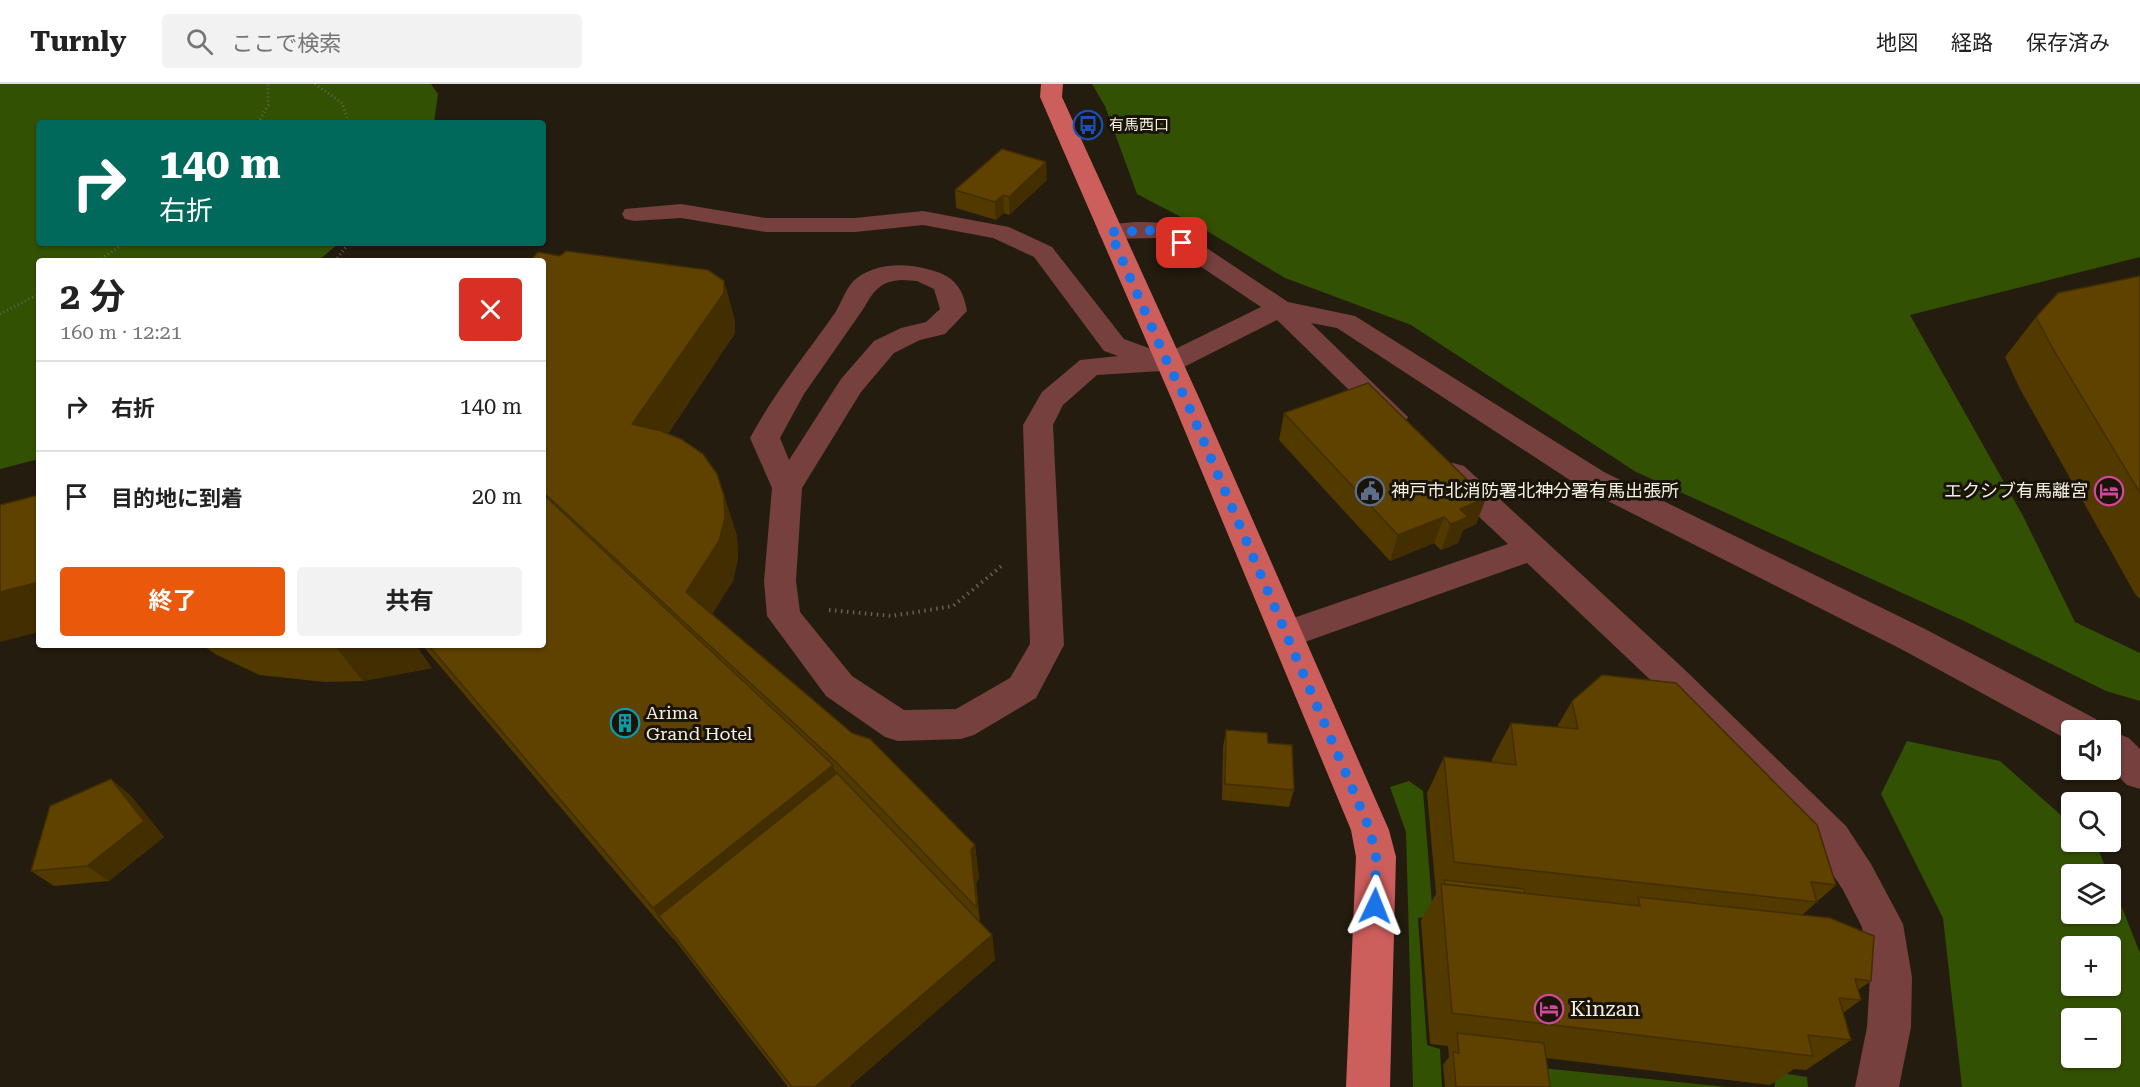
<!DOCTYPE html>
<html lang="ja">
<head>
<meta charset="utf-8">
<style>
	body { margin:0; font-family:"Roboto Serif","Noto Sans JP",serif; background:#f2f2f2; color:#222; height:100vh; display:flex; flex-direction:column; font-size:22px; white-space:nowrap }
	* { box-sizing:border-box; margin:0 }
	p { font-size:20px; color:#767676 }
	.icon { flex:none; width:33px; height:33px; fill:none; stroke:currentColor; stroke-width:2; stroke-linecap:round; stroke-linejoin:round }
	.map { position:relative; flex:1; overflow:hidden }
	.sheet { position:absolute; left:36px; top:174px; width:510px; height:390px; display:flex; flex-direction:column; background:#fff; border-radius:6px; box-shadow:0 2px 4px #0004 }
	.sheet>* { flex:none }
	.guide { position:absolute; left:36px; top:36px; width:510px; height:126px; border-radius:6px; box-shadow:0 2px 4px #0004; background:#00695c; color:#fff; overflow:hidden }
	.buttons { position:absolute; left:2061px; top:636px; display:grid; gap:12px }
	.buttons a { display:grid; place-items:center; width:60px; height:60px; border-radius:6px; background:#fff; box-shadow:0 2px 4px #0004; font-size:30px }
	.pin { position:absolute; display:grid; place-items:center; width:51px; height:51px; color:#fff; margin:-26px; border-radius:12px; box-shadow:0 3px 9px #0006 }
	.me { position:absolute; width:66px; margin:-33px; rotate:2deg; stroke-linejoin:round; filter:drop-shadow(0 0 4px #0008) }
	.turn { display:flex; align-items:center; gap:21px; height:126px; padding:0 24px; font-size:27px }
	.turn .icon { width:78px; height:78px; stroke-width:2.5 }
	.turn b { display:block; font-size:42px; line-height:51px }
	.round { display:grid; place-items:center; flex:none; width:63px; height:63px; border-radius:6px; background:#f2f2f2 }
	.head { display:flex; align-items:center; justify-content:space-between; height:102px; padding:0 24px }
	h1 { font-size:36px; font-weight:700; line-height:45px }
	.primary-button { display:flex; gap:12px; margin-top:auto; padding:12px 24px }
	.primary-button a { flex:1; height:69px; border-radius:6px; background:#ea580c; color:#fff; font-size:24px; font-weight:700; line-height:69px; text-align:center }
	.primary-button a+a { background:#f2f2f2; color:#222 }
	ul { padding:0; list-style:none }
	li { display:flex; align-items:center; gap:18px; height:90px; padding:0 24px; border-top:2px solid #e0e0e0 }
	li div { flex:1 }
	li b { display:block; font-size:22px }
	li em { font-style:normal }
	header { display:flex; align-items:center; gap:36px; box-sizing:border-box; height:84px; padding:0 30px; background:#fff; border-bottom:2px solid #e0e0e0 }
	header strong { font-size:28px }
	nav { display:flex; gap:33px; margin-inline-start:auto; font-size:21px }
	.search { width:420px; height:54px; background:#f2f2f2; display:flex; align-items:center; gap:15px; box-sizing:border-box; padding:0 21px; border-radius:6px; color:#767676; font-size:22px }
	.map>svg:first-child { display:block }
	.forest { fill:#335102; fill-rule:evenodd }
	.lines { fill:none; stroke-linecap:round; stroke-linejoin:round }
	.path-far1 { stroke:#676055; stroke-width:3; stroke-dasharray:1 3; stroke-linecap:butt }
	.path { stroke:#676055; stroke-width:4; stroke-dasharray:1.5 4.5; stroke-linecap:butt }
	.minor { fill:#75403d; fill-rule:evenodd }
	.major { fill:#cc5e5c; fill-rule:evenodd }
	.wall { fill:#523900 }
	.shaded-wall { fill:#422e00 }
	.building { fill:#5f4200; stroke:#422e00; stroke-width:1.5 }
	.route { stroke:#1a73e8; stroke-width:10; stroke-dasharray:0 18 }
	.labels { text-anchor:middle; stroke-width:6; stroke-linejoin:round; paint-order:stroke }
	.far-poi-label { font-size:15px; fill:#f4efe7; stroke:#1a1307; text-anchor:start }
	.poi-label { font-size:18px; fill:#f4efe7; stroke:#1a1307; text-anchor:start }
	.near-poi-label { font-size:21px; fill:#f4efe7; stroke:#1a1307; text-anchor:start }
</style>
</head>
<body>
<header>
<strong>Turnly</strong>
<div class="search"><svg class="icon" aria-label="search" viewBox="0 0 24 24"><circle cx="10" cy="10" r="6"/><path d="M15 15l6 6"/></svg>ここで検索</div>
<nav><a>地図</a><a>経路</a><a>保存済み</a></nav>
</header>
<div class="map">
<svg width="2140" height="1003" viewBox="0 0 2140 1003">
	<rect width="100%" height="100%" fill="#231c0f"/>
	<path class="forest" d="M0,0H431L438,10L434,39H39V159H339L318,177H39V375L0,385Z
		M1092,0H2140V173L1910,231L2023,432L2075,538L2140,569V617L2106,607L1964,537L1636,388L1411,241L1285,194L1202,144L1137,110L1105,22Z
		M1907,657L2000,677L2071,740L2072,758H2092L2097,762L2108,790H2072V830H2110L2111,796L2140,869V1003H1962L1943,834L1881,710ZM2110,862V902H2072V862ZM2110,934V974H2072V934Z
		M1409,697L1423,707L1433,832L1418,834L1427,961L1440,965L1442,1003H1413L1406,748L1390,703Z
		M1542,984L1727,1003H1545Z
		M1774,988L1807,993L1808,1003H1775Z"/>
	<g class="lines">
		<path class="path-far1" d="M315,0L342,19L349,39
			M258,39L268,21V0
			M98,177L125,159
			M335,177L349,159
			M0,230L39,210"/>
		<path class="path" d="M829,526L892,532L953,522L1004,480"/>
		<path class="minor" d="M681,120L766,134H855L923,127L1009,143L1052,163L1124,255L1165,270L1261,223L1158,154L1110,155L1101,153L1098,148L1101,143C1122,138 1151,136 1172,141L1288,218L1355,232L1604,388L1925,545L2096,635L2101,646H2072L2070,657L1901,565L1582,404L1337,244L1311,239L1408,333L1404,340L1394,343L1384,340L1277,236L1178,286L1097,291L1063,321L1053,341L1064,561L1036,614L974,651L961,655L898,657L885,653L826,612L767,532L764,497L772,404L750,354C774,309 806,270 835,229C842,218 846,202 857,194C878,178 907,179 931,186C954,192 963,204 967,227L945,250L920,256L894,269L861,308L802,404L796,497L800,528L852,592L904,626L956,625L1010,594L1030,560L1023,341L1042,308L1080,276L1118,272L1104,267L1034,173L993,154L923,141L855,148H766L681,134L634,137L625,135L622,130L625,125ZM902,196L917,197L934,205L940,225L926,238L901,244L874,257L841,295L789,376L780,354L804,310L864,224C874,206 881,197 902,196Z
			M1453,379L1464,382L1684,585L1846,742L1871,780L1903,840L1912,893L1911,943L1899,1003H1855L1867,943L1870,893L1862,843L1843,806L1818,768L1660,605L1527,479L1288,564L1276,560L1271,550L1276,540L1508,460L1442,398L1438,390L1442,382Z
			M2116,649L2129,654L2140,665V705L2127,701L2110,684V651Z"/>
		<path class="major" d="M1041,0H1063L1062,13L1200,316L1389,746L1396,773L1390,1003H1346L1356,773L1351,746L1172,316L1040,13Z"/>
	</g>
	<path class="wall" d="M1047,96L1009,131L1004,129L996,136L956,124L955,106Z
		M543,177L724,197L735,237V249L668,350L717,390L737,452L738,474L733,497L712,530L975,761L979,794L976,799L980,838L992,851L995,876L849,1003H788L674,855H673L422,561H543Z
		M2140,192V515L2135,510L2020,305L2005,273L2036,233Z
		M1284,329L1486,414L1476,440L1463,446L1458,459L1441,466L1434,459L1390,477L1279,356Z
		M202,561H334L432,584L363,597L325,598L259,591L217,571Z
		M1572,617L1836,801L1802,831L1871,897L1858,906L1861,916L1843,929L1851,956L1806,986L1794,985L1770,1001L1546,974L1550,1003H1445L1443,981L1449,973L1448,962L1430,960L1421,836L1436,810L1427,709L1444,673L1492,678V675L1511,639L1557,643Z
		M1226,646L1268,659L1294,706L1289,723L1222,716L1223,663Z
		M111,695L131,712L164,753L109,797L54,802L31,787Z"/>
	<path class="shaded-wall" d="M1046,78L1047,96L1009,131V113Z
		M1003,111L1004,129L996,136L995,118Z
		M724,197L735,237V249L648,380L632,340Z
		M717,390L737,452L738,474L733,497L702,546L686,508Z
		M1486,414L1476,440L1463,446L1458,459L1441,466L1451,440L1460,425Z
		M1444,433L1434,459L1390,477L1398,451Z
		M39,498V548L0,558V508Z
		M334,561H416L432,584L363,597Z
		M833,681L843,717L659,832L674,855H673L653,824Z
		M111,695L131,712L164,753L109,797L87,782Z
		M975,761L979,794L976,799L982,856L971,766Z
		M992,851L995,876L849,1003H815Z"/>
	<path class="building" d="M1002,65L1046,78L1009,113L1003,111L995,118L955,106Z
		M566,167L708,186L724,197V209L632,340L661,347L681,355L703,370L717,390L724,412L725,434L719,457L686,508L852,649L870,655L975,761L971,766L977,824L837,679L543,408V177H530L538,168L560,172Z
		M2140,192V409L2053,265L2036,233L2058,209Z
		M1368,299L1486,414L1460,425L1468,433L1451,440L1444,433L1398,451L1284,329Z
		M543,410L833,681L653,824L428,561H543Z
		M39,411V498L0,508V421Z
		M1602,591L1676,599L1817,741L1836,801L1811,798L1817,818L1454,778L1444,673L1516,681L1511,639L1578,645L1572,617Z
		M1226,646L1267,649L1268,659L1292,661L1294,706L1225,700Z
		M837,689L992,851L815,1003H792L659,832Z
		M111,695L144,737L87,782L31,787L50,722Z
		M1444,796L1524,805L1525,809L1445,800Z
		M1441,800L1640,822L1638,813L1830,834L1874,852L1871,897L1855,895L1861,916L1839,914L1851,956L1808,951L1813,972L1452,929Z
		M1457,949L1544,959L1550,1003H1456L1453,968L1459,969Z"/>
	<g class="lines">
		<path class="route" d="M1182,159L1163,146L1110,148L1168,280L1186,316L1370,746L1376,773L1375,822"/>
	</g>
	<defs>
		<g id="bus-ring" transform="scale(1.5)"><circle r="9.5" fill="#1a1307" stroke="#1a4fb4" stroke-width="1.5"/><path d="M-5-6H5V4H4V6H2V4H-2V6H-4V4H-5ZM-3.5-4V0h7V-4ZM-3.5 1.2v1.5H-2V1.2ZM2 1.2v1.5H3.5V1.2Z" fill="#1a4fb4"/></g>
		<g id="civic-ring" transform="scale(1.5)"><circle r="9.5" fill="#1a1307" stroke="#5c6f8a" stroke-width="1.5"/><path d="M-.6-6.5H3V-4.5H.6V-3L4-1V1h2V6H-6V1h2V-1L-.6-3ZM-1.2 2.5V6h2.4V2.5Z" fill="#5c6f8a"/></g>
		<g id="hotel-ring" transform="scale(1.5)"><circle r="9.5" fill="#1a1307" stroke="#d1479c" stroke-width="1.5"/><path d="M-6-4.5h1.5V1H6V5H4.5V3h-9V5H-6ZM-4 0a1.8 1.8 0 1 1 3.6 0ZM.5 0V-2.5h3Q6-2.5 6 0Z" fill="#d1479c"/></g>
		<g id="building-ring" transform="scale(1.5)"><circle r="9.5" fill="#1a1307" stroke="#0f9aa8" stroke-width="1.5"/><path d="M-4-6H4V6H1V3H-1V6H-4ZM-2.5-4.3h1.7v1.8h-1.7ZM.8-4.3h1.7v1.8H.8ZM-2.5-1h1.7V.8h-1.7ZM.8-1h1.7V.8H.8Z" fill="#0f9aa8"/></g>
	</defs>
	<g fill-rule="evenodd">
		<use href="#bus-ring" x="1088" y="41"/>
		<use href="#civic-ring" x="1370" y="407"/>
		<use href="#hotel-ring" x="2109" y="407"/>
		<use href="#building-ring" x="625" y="639"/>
		<use href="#hotel-ring" x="1549" y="925"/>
	</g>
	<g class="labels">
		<g class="far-poi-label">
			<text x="1109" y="46">有馬西口</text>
		</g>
		<g class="poi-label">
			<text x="1391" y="413">神戸市北消防署北神分署有馬出張所</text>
			<text x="2088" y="413" text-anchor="end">エクシブ有馬離宮</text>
			<text x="646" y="635">Arima<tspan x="646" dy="21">Grand Hotel</tspan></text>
		</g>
		<g class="near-poi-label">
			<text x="1570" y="932">Kinzan</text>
		</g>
	</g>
</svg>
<div class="buttons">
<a><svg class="icon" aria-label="sound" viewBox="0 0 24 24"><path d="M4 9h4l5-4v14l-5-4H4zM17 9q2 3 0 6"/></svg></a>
<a><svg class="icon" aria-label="search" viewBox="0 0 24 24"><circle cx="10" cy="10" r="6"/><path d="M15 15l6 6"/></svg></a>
<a><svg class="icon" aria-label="layers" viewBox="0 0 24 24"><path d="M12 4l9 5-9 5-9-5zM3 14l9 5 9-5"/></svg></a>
<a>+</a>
<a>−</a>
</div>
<div class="pin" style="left:1182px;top:159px;background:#d93025"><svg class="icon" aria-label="arrive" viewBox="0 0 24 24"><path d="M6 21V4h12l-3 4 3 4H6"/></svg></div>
<svg class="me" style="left:1375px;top:822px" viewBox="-20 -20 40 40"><path d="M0-17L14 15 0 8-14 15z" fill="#1a73e8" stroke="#fff" stroke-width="4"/></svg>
<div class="guide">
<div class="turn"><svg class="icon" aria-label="right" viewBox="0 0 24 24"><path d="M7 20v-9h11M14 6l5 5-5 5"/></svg><div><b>140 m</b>右折</div></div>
</div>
<section class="sheet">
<div class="head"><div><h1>2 分</h1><p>160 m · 12:21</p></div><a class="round" style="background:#d93025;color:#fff"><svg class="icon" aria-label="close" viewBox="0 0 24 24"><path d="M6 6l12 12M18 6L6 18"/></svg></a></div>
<ul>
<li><svg class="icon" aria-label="right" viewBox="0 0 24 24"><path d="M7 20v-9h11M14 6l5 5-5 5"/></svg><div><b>右折</b></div><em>140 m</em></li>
<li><svg class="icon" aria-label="arrive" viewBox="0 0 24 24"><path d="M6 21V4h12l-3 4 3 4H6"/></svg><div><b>目的地に到着</b></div><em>20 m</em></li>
</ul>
<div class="primary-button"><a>終了</a><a>共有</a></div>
</section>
</div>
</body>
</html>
